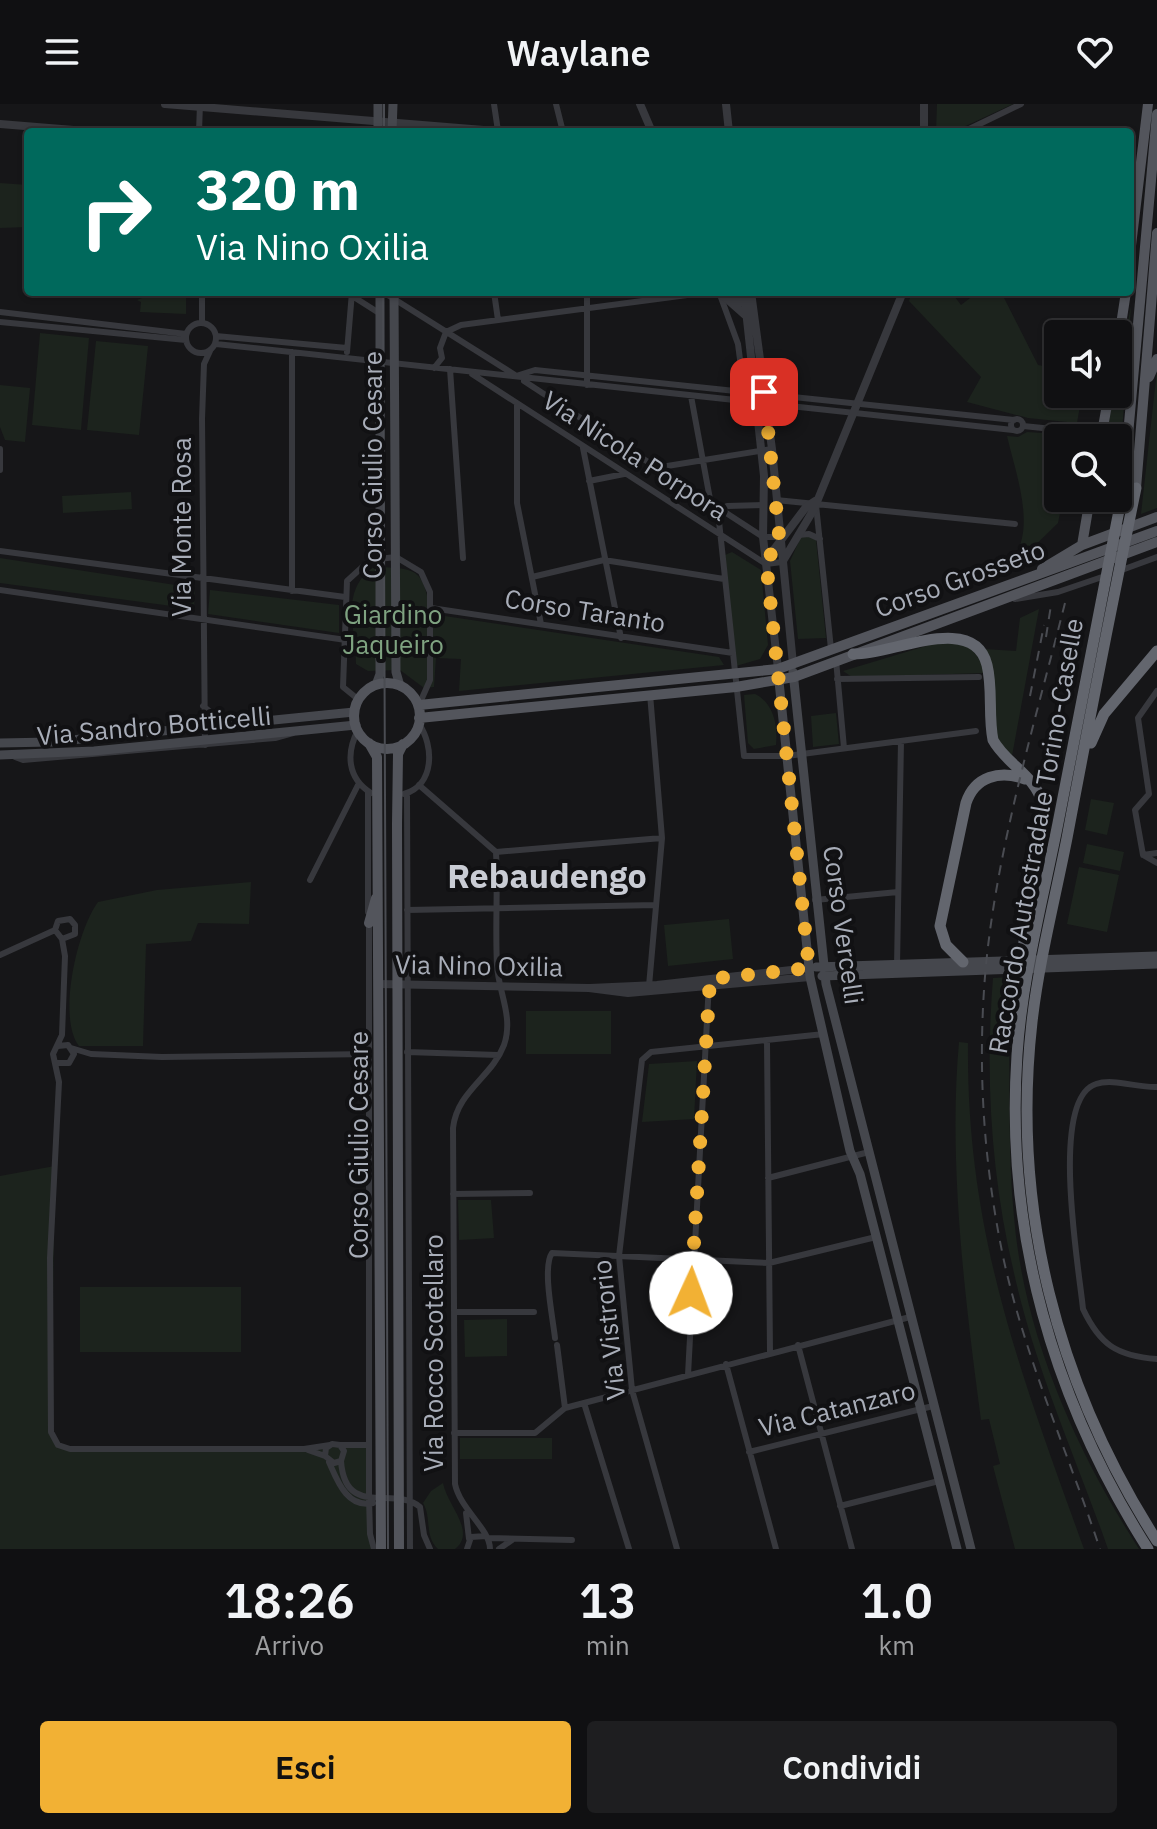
<!DOCTYPE html>
<html lang="it">
<head>
<meta charset="utf-8">
<style>
	body { margin:0; font-family:"IBM Plex Sans",sans-serif; background:#1e1e20; color:#f1f3f6; height:100vh; display:flex; flex-direction:column; font-size:30px; white-space:nowrap }
	* { box-sizing:border-box; margin:0 }
	p { font-size:26px; color:#9c9d9f }
	.icon { flex:none; width:44px; height:44px; fill:none; stroke:currentColor; stroke-width:2; stroke-linecap:round; stroke-linejoin:round }
	.map { position:relative; height:1445px; overflow:hidden }
	.panel { display:flex; flex-direction:column; background:#101012; flex:1 }
	.panel>* { flex:none }
	.hud { position:absolute; left:24px; top:24px; width:1110px; height:168px; border-radius:8px; box-shadow:0 2px 6px #0004,0 0 0 2px #303032; background:#00695c; color:#fff; overflow:hidden }
	.controls { position:absolute; left:1044px; top:216px; display:grid; gap:16px }
	.controls a { display:grid; place-items:center; width:88px; height:88px; border-radius:8px; background:#101012; box-shadow:0 2px 6px #0004,0 0 0 2px #303032; font-size:40px }
	.pin { position:absolute; display:grid; place-items:center; width:68px; height:68px; color:#fff; margin:-34px; border-radius:16px; box-shadow:0 4px 12px #0006 }
	.me { position:absolute; width:88px; margin:-44px; rotate:2deg; stroke-linejoin:round; filter:drop-shadow(0 0 6px #0008) }
	.turn { display:flex; align-items:center; gap:28px; height:168px; padding:0 40px; font-size:36px }
	.turn .icon { width:104px; height:104px; stroke-width:2.5 }
	.turn b { display:block; font-size:56px; line-height:68px }
	.eta { display:flex; justify-content:space-evenly; align-items:center; height:136px; text-align:center }
	.eta b { font-size:48px; font-weight:600; line-height:56px }
	.cta { display:flex; gap:16px; margin-top:auto; padding:16px 40px }
	.cta a { flex:1; height:92px; border-radius:8px; background:#f2b134; color:#111; font-size:32px; font-weight:600; line-height:92px; text-align:center }
	.cta a+a { background:#1e1e20; color:#f1f3f6 }
	header { display:flex; justify-content:space-between; align-items:center; height:104px; padding:0 40px; background:#101012; font-size:36px; font-weight:600 }
	.map>svg:first-child { display:block }
	.green { fill:#1c231d }
	.lines { fill:none; stroke-linecap:round; stroke-linejoin:round }
	.minor { stroke:#37383d; stroke-width:6 }
	.tertiary { stroke:#37383d; stroke-width:8 }
	.secondary { stroke:#45474d; stroke-width:9 }
	.primary { stroke:#53555c; stroke-width:10 }
	.motorway { stroke:#63666e; stroke-width:11 }
	.tram { stroke:#4a4c52; stroke-width:2 }
	.rail { stroke:#4a4c52; stroke-width:2; stroke-dasharray:10 8; stroke-linecap:butt }
	.route { stroke:#f2b134; stroke-width:14; stroke-dasharray:0 25.2 }
	.labels { text-anchor:middle; stroke-width:8; stroke-linejoin:round; paint-order:stroke }
	.street-label { font-size:26px; fill:#a8adb8; stroke:#111113 }
	.park-label { font-size:26px; fill:#7fa381; stroke:#111113 }
	.district-label { font-size:34px; font-weight:bold; fill:#c9ccd4; stroke:#111113 }
</style>
</head>
<body>
<header><svg class="icon" aria-label="menu" viewBox="0 0 24 24"><path d="M4 6h16M4 12h16M4 18h16"/></svg>Waylane<svg class="icon" aria-label="heart" viewBox="0 0 24 24"><path d="M12 20l-8-8c-3-5 5-10 8-4 3-6 11-1 8 4z"/></svg></header>
<div class="map">
<svg width="1157" height="1445" viewBox="0 0 1157 1445">
	<rect width="100%" height="100%" fill="#161618"/>
	<path class="green" d="M937,0H1013L957,26L936,28Z
		M0,79L28,81V123L0,124Z
		M158,188H186V210L140,208L141,198L137,196Z
		M912,188H951L961,201L978,188H1001L1038,261L1058,265V290H1082L1077,319L1028,314L967,298L981,273L909,197Z
		M1131,202L1122,329L1107,328L1114,290H1118V267Z
		M40,229L89,234L81,326L32,321Z
		M96,237L148,242L139,331L87,326Z
		M1157,266V404L1141,410Z
		M0,281L30,284L25,338L5,336L0,323Z
		M1027,328L1074,331L1058,334V394H1063L1058,419L1018,458L1014,453C1036,422 1015,367 1007,332L1018,333Z
		M131,388L132,405L63,409L62,392Z
		M809,432L816,436L826,534L798,535L790,457L801,433Z
		M732,448L761,466L768,541L760,555L736,562L725,451Z
		M0,454L195,484L194,505L0,479Z
		M374,463C420,464 423,466 431,510L719,553L724,561L459,587L461,555L436,554L434,583L424,584L400,566L368,567L356,560C356,524 339,487 374,463Z
		M210,486L339,501V529L208,510Z
		M1039,505L1012,652C978,628 1007,575 984,545L1016,547L1020,514Z
		M946,536C968,538 978,549 986,569L852,573L843,567Z
		M755,590C774,599 778,622 776,641L754,645L748,639L744,591Z
		M836,609L839,640L813,643L811,612Z
		M1091,695L1114,699L1107,731L1085,726Z
		M1087,740L1124,748L1120,767L1083,759Z
		M1079,763L1119,771L1107,828L1067,820Z
		M251,778L249,820L198,819L191,837L146,840L143,942H79C57,914 77,826 98,798L157,786Z
		M729,815L733,855L668,862L664,821Z
		M1012,873L1008,894C1011,967 1007,1040 1014,1113C1024,1231 1076,1347 1139,1445H1108C1076,1354 1035,1264 1014,1169C991,1072 985,973 993,874Z
		M526,907H611V950H526Z
		M959,938L968,939C966,1130 1021,1270 1084,1445H1015L993,1362L1000,1360L989,1315L981,1316C965,1196 948,1058 959,938Z
		M697,957L694,1015L642,1018L649,960Z
		M55,1062L51,1328L58,1340L71,1345L291,1346L369,1341L373,1445H0V1072Z
		M458,1096H491L494,1134L459,1136Z
		M80,1183H241V1248H80Z
		M507,1215V1252L465,1253L464,1216Z
		M460,1334H552V1355H460Z
		M443,1379C447,1401 477,1428 455,1445H438C424,1432 432,1414 423,1399L431,1387Z"/>
	<g class="lines">
		<path class="minor" d="M494,0L498,27
			M556,0L563,28
			M199,28L200,0
			M963,28L1021,0
			M202,188V219
			M346,188L379,209
			M383,188L515,271
			M494,188L498,216
			M719,188L738,240L744,286
			M0,208L186,230
			M0,218L186,236
			M186 234a15 15 0 1 1 30 0a15 15 0 1 1-30 0Z
			M446,228L461,221L710,188
			M216,232L347,244
			M216,240L1013,326
			M292,248V487
			M347,248L352,188
			M434,264L442,254L440,244L446,228
			M450,265L463,454
			M472,270L766,460L782,458
			M516,272L535,266L1014,316
			M524,277L763,433H779
			M587,281V188
			M691,292L710,395
			M517,301V399L541,520
			M1011 321a6 6 0 1 1 12 0a6 6 0 1 1-12 0Z
			M1023,322L1102,330
			M583,344L621,534
			M0,345V366
			M661,363L772,345
			M589,377L624,370
			M776,396L1015,420
			M764,401L727,402L718,408L744,652H787L976,627
			M816,401L831,545
			M798,431L809,430L820,435
			M0,447L345,493
			M1119,467L1157,453
			M532,473L604,456L724,475
			M0,486L346,536
			M1015,495L1058,488L1105,472
			M431,504L733,549
			M836,556L844,644
			M837,575L979,573
			M1157,587L1138,614L1149,690L1135,706L1143,751L1157,759
			M359,596L343,583L347,477L370,456L396,453L421,468L430,488V576L419,601
			M203,602L222,617
			M358,626C346,649 347,674 371,689
			M205,641L202,315L204,260L210,247
			M15,653L23,656L275,634L293,629
			M419,681L496,748
			M368,687V808
			M404,690C435,681 434,642 419,620
			M407,690L410,1445
			M496,748L662,734
			M1143,751L1157,749
			M310,776L359,679
			M815,796L898,788
			M407,806L656,801
			M369,819V1394L370,1430L374,1445
			M62,835L75,830V821L70,815L58,817L55,826L62,835L65,852L62,931L53,950L59,978L50,1154L51,1328L58,1341L70,1345H304L330,1341
			M0,851L55,826
			M897,862L901,637
			M649,882L662,734L650,590
			M767,938L770,1248
			M71,944L91,950L162,953L368,950
			M407,948L498,951
			M57,959H69L74,950L68,941L58,942
			M1157,983C1138,984 1113,974 1096,980C1049,995 1079,1164 1083,1205C1100,1241 1117,1252 1157,1255
			M768,1074L869,1048
			M453,1090L530,1089
			M454,1208H534
			M555,1234C553,1215 542,1163 552,1149L769,1159L876,1133
			M557,1241L565,1304
			M798,1241L852,1445
			M726,1260L776,1445
			M688,1271L709,879
			M584,1299L629,1445
			M454,1329H535L565,1304L910,1213
			M341,1341H369
			M308,1346L325,1352L334,1359L341,1357L344,1347L340,1341L332,1340L326,1344L325,1352
			M749,1348L933,1302
			M341,1357C345,1415 394,1381 420,1403L424,1431L430,1445
			M329,1358C337,1376 347,1405 373,1399
			M840,1402L939,1377
			M466,1409L469,1435
			M488,1434L572,1436
			M467,1445L471,1433L486,1432
			M490,1445C490,1425 460,1405 455,1380L453,1024C457,987 492,973 504,941C514,913 498,887 497,861C495,823 498,786 496,748
			M499,1445L512,1436
			M677,1445L632,1286L619,1152L642,956L651,948L824,930"/>
		<path class="tertiary" d="M165,0L508,28
			M640,0L652,28
			M726,0L729,28
			M0,20L98,28
			M924,28V0
			M719,188L745,211
			M729,188L745,200
			M744,188L764,372L763,433L778,565
			M751,188L772,345L793,560
			M766,456L806,403L815,397
			M783,457L814,405L903,188
			M379,880L589,884L628,889L810,873
			M590,884L657,881L809,864"/>
		<path class="secondary" d="M378,0V28
			M392,28L393,0
			M394,188L396,568L400,582
			M778,568L810,873L850,1047L860,1070L957,1445
			M793,568L826,880L971,1445
			M376,581L380,570V188
			M0,639L51,638L354,608
			M0,651L94,647L356,621
			M816,863L1157,852
			M822,872L1157,860"/>
		<path class="primary" d="M1130,150L1148,0
			M1118,240L1126,188
			M1149,273L1157,255
			M1101,334L1109,290
			M1136,384L1157,129
			M1123,386L1157,10
			M1082,441L1090,394
			M1042,465L1082,441L1157,413
			M354 612a33 33 0 1 1 66 0a33 33 0 1 1-66 0Z
			M419,601L778,565L1157,427
			M419,614L736,583L794,573L1157,438
			M369,639L377,653L381,1445
			M369,819L376,794
			M399,1445L397,720L398,650L403,640"/>
		<path class="motorway" d="M1136,384C1112,500 1089,617 1067,734C1055,795 1039,857 1032,918C1011,1104 1057,1281 1157,1437
			M1123,386C1101,497 1080,608 1058,719C1043,795 1022,873 1017,951C1005,1129 1053,1296 1148,1445
			M853,550C889,552 974,507 987,561C993,585 988,611 993,636C1006,660 1036,672 1042,699L1016,899
			M1091,639L1104,610L1157,547
			M963,858L946,841L940,822L966,699C975,672 1000,666 1025,675"/>
		<path class="tram" d="M384,0V28
			M383,188L388,1445"/>
		<path class="rail" d="M1065,499C1034,622 992,760 984,886C978,977 985,1068 1004,1157C1026,1256 1068,1349 1100,1445
			M1046,533L1051,501
			M1030,592L1044,521"/>
	</g>
	<g class="lines">
		<path class="route" d="M691,1189L710,875L809,864L766,456L780,440L764,288"/>
	</g>
	<g class="labels">
		<g class="street-label">
			<text transform="translate(635 352) rotate(33)" y="9">Via Nicola Porpora</text>
			<text transform="translate(373 361) rotate(-90)" y="9">Corso Giulio Cesare</text>
			<text transform="translate(182 423) rotate(-90)" y="9">Via Monte Rosa</text>
			<text transform="translate(960 475) rotate(-20)" y="9">Corso Grosseto</text>
			<text transform="translate(585 507) rotate(9)" y="9">Corso Taranto</text>
			<text transform="translate(154 622) rotate(-5)" y="9">Via Sandro Botticelli</text>
			<text transform="translate(1036 732) rotate(-80)" y="9">Raccordo Autostradale Torino-Caselle</text>
			<text transform="translate(843 821) rotate(82)" y="9">Corso Vercelli</text>
			<text transform="translate(479 862) rotate(1)" y="9">Via Nino Oxilia</text>
			<text transform="translate(359 1041) rotate(-90)" y="9">Corso Giulio Cesare</text>
			<text transform="translate(609 1226) rotate(-96)" y="9">Via Vistrorio</text>
			<text transform="translate(434 1249) rotate(-90)" y="9">Via Rocco Scotellaro</text>
			<text transform="translate(837 1305) rotate(-14)" y="9">Via Catanzaro</text>
		</g>
		<g class="park-label">
			<text x="393" y="520">Giardino<tspan x="393" dy="30">Jaqueiro</tspan></text>
		</g>
		<g class="district-label">
			<text x="547" y="784">Rebaudengo</text>
		</g>
	</g>
</svg>
<div class="controls">
<a><svg class="icon" aria-label="sound" viewBox="0 0 24 24"><path d="M4 9h4l5-4v14l-5-4H4zM17 9q2 3 0 6"/></svg></a>
<a><svg class="icon" aria-label="search" viewBox="0 0 24 24"><circle cx="10" cy="10" r="6"/><path d="M15 15l6 6"/></svg></a>
</div>
<div class="pin" style="left:764px;top:288px;background:#d93025"><svg class="icon" aria-label="arrive" viewBox="0 0 24 24"><path d="M6 21V4h12l-3 4 3 4H6"/></svg></div>
<svg class="me" style="left:691px;top:1189px" viewBox="-20 -20 40 40"><circle r="19" fill="#fff"/><path d="M0-13L10 11 0 6-10 11z" fill="#f2b134"/></svg>
<div class="hud">
<div class="turn"><svg class="icon" aria-label="right" viewBox="0 0 24 24"><path d="M7 20v-9h11M14 6l5 5-5 5"/></svg><div><b>320 m</b>Via Nino Oxilia</div></div>
</div>
</div>
<section class="panel">
<div class="eta">
<div><b>18:26</b><p>Arrivo</p></div>
<div><b>13</b><p>min</p></div>
<div><b>1.0</b><p>km</p></div>
</div>
<div class="cta"><a>Esci</a><a>Condividi</a></div>
</section>
</body>
</html>
